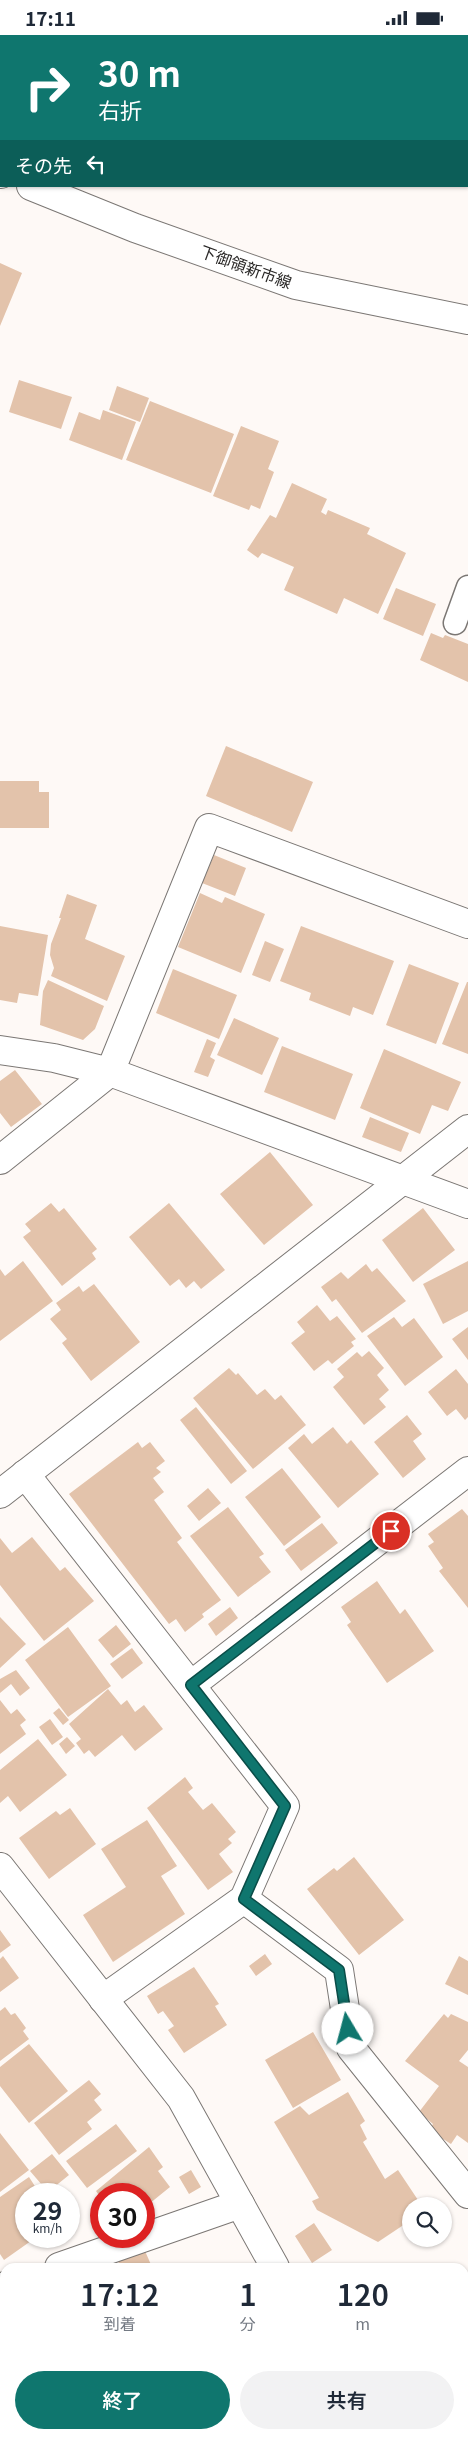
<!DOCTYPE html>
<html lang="ja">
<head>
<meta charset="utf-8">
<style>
	body { margin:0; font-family:Georgia,"Noto Sans JP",serif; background:#f2f2f3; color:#1f2937; height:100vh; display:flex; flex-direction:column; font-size:19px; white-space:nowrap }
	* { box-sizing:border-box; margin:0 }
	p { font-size:16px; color:#747a83 }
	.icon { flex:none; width:28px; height:28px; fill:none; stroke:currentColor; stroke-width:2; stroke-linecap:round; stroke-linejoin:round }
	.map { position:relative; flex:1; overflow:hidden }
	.panel { position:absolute; left:0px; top:2228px; width:469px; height:176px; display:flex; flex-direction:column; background:#fff; border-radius:15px 15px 0 0; box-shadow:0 1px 4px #0004 }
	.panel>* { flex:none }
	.banner { position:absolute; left:0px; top:0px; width:469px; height:152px; box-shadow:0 1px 4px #0004; background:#0f766e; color:#fff; overflow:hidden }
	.buttons { position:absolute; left:402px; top:2162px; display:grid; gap:10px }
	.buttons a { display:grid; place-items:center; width:50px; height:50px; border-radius:50%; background:#fff; box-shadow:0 1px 4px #0004; font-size:25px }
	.speed { position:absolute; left:15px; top:2148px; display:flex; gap:10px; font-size:25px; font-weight:700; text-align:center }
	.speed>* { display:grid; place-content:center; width:65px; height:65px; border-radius:50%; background:#fff; box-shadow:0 1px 4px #0004; line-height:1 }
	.speed small { font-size:12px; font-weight:400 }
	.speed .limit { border:8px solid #d22; background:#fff; color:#111 }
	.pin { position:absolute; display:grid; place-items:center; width:42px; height:42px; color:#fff; margin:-21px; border:2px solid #fff; border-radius:50%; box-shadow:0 1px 5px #0007 }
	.me { position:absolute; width:55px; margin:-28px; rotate:352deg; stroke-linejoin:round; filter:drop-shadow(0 0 4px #0008) }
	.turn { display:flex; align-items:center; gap:18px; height:105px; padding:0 15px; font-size:22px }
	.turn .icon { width:65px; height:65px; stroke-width:2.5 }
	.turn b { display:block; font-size:35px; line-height:42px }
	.then { display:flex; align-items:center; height:48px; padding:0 15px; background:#0003; gap:10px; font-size:19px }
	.eta { display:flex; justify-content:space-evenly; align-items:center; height:85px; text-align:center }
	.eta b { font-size:30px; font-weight:600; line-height:35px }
	.action { display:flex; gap:10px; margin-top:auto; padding:10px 15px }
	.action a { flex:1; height:58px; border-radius:30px; background:#0f766e; color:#fff; font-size:20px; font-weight:600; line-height:58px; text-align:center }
	.action a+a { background:#f2f2f3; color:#1f2937 }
	.status { display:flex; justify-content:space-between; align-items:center; height:35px; padding:0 25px; background:#fff; direction:ltr }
	.status svg { height:14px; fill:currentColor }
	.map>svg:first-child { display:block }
	.building { fill:#e3c3ab }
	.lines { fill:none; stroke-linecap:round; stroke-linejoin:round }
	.service-casing { stroke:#7b7774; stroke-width:25 }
	.minor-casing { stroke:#7b7774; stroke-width:30 }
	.tertiary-casing { stroke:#7b7774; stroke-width:30 }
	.secondary-casing { stroke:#7b7774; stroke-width:30 }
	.service { stroke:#fff; stroke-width:22 }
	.minor { stroke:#fff; stroke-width:28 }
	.tertiary { stroke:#fff; stroke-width:28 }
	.secondary { stroke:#fff; stroke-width:28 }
	.route-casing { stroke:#0a4d48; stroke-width:12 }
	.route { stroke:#0f766e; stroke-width:9 }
	.labels { text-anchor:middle; stroke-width:4.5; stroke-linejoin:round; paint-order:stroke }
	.street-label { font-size:16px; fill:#2a2827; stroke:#fff }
</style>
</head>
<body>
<div class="status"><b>17:11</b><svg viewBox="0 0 49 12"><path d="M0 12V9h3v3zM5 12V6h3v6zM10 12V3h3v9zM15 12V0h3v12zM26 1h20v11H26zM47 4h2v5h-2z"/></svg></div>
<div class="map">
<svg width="468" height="2403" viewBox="0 0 468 2403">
	<rect width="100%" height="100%" fill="#fef9f6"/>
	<path class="building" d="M0,228L22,238L0,291Z
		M19,345L72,362L61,394L9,377Z
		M117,351L149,363L140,387L109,375Z
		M150,366L234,399L211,458L126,425Z
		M103,375L136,387L122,425L69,405L79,377L100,385Z
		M241,391L279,406L268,434L274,437L260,474L251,470L249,475L213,461Z
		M292,448L327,464L321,477L326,480L328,475L370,493L367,499L406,518L378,579L344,563L337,579L284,555L294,532L262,518L258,523L247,515L270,480L276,483Z
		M396,553L436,569L423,601L383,584Z
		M431,598L443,603L445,600L468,609V647L420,625Z
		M226,711L313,747L292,797L206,761Z
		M0,746H39V757H49V793H0Z
		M214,820L246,833L235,861L202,848Z
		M200,858L222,868L225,862L265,879L241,938L178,912Z
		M67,859L97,870L85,904L125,921L107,966L51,941L54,933L50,920L51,909L61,883H59Z
		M0,891L48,900L38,961L19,958L17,968L0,965Z
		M301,891L394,926L373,980L353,972L350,981L309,965L311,958L280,946Z
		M265,906L284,914L270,947L252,940Z
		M409,929L459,948L436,1009L386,990Z
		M173,934L237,960L219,1004L156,978Z
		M48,945L104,971L95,994L83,1005L40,990L43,956Z
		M467,947H468V1019L442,1009Z
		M234,983L279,1003L262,1040L217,1020Z
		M207,1004L216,1008L210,1022L215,1025L208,1042L194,1037Z
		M282,1011L353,1039L335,1085L264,1057Z
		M384,1014L461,1047L448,1076L432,1070L420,1099L360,1073Z
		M15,1035L42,1069L11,1092L0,1078V1046Z
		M370,1082L409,1098L401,1117L362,1102Z
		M270,1117L313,1170L264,1210L220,1159Z
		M51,1168L59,1177L64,1173L97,1214L92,1218L96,1224L62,1251L23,1202L31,1196L25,1189Z
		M169,1168L225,1235L201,1254L194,1246L186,1253L179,1244L170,1251L129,1202Z
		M423,1173L455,1215L413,1247L382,1205Z
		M23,1226L53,1266L0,1306V1234L5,1241Z
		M468,1226V1276L443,1289L423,1249Z
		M366,1229L372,1237L377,1233L406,1266L362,1298L336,1264L332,1267L321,1252L341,1237L348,1244Z
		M94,1249L140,1307L91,1346L62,1308L67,1304L50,1284L61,1275L56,1268L79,1251L83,1257Z
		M317,1270L330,1286L337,1281L356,1304L351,1307L354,1311L332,1329L328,1325L314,1336L291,1308L305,1297L297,1287Z
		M394,1282L402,1292L414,1283L443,1322L405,1351L367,1301Z
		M468,1292V1325L452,1304Z
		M369,1316L384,1333L377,1340L389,1355L379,1364L386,1372L364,1390L333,1352L344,1342L337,1334L357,1317L362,1322Z
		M229,1333L236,1340L238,1338L257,1360L265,1354L275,1365L281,1360L306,1390L253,1434L193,1363Z
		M456,1334L468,1349V1382L465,1385L456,1374L447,1381L428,1357Z
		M196,1372L247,1436L231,1449L180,1385Z
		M407,1380L422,1399L413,1406L426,1424L403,1443L374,1407Z
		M333,1392L347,1409L351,1405L379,1439L338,1473L288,1413L304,1399L312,1409Z
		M138,1407L142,1413L150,1407L165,1426L156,1433L161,1437L153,1443L164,1457L154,1465L182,1503L177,1507L221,1565L202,1579L204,1582L185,1597L176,1584L169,1589L69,1459Z
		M282,1433L321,1482L284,1511L245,1462Z
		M208,1453L221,1468L199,1486L187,1471Z
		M228,1472L264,1519L259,1522L271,1537L238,1562L190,1501Z
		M462,1474L468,1481V1573L439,1536L443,1533L428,1511L434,1507L428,1499Z
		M322,1488L338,1508L301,1536L285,1515Z
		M32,1502L60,1536L65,1532L94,1566L44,1606L0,1550V1503L12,1518Z
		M377,1546L400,1579L405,1574L434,1616L387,1648L347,1590L351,1587L341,1572Z
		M230,1572L238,1583L216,1601L208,1589Z
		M0,1582L26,1609L0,1633Z
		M116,1590L131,1609L113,1623L98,1605Z
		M68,1592L111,1651L68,1682L25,1625Z
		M132,1613L143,1628L122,1644L110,1629Z
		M16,1635L30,1653L20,1661L11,1649L0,1658V1644Z
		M108,1654L121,1670L127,1665L135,1677L144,1670L163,1694L135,1716L122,1700L95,1722L89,1715L84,1719L76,1708L81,1704L69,1689Z
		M0,1665L11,1679L17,1674L26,1685L20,1690L26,1699L0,1719Z
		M59,1673L69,1685L63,1690L53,1678Z
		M50,1684L63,1702L52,1710L39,1692Z
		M67,1702L75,1711L66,1719L59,1709Z
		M38,1704L67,1740L20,1777L8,1761L0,1768V1735Z
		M185,1742L193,1753L188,1757L203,1775L212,1768L236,1797L228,1804L232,1808L219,1819L233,1837L208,1855L147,1773Z
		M70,1773L96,1809L49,1844L19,1803L56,1776L60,1780Z
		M147,1785L177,1831L161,1841L185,1879L113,1927L83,1880L126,1852L101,1814Z
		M354,1822L404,1885L359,1920L307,1854L334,1833L337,1836Z
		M0,1895L11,1910L0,1918Z
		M265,1919L272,1929L256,1941L249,1931Z
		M3,1921L19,1943L0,1957V1924Z
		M459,1921L468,1926V1960L445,1949Z
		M194,1932L219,1969L215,1971L227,1990L184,2018L168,1995L174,1991L163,1976L158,1979L147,1961Z
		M5,1972L11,1980L15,1978L26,1993L23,1996L29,2004L0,2026V1976Z
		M444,1979L448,1983L451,1979L468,1987V2015L459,2026L468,2032V2108L457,2100L451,2109L429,2095L433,2089L419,2077L439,2051L405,2026Z
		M313,1997L341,2045L293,2073L265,2025Z
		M29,2009L68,2056L29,2088L0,2051V2032Z
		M89,2045L101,2059L94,2065L102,2075L87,2087L92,2094L59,2120L34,2088Z
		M348,2057L365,2086L360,2090L367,2104L363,2107L385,2144L398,2135L422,2171H411V2185L378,2207L317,2175L312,2166L319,2163L274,2087L300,2071L309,2080Z
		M116,2089L137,2116L87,2153L66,2126Z
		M0,2098L29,2135L0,2157Z
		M149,2112L163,2132L158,2136L170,2152L149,2169L146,2165L144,2166V2159H101V2163L96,2156Z
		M52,2119L69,2140L48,2157L30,2136Z
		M191,2135L201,2152L189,2159L179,2142Z
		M29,2142L40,2159H26V2201H38L4,2225L0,2219V2162Z
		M314,2188L332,2215L312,2228L295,2201Z
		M145,2216L152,2232H121L118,2226Z
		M2,2267L5,2277V2357L0,2344Z
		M0,2356L5,2369V2377L0,2378Z
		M41,2399H83L84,2403H30Z
		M110,2399H162L164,2403H112Z
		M196,2399H243L232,2403H198Z
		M333,2399H421V2403H341Z"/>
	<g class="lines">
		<g class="service-casing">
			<path id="service" d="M455,588L468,552"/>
		</g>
		<g class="minor-casing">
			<path id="minor" d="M0,1015L54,1023L110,1037L468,1169
				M0,1125L110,1037L209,793L468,889
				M25,1439L285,1771L244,1864L103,1964
				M191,1650L468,1436
				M244,1864L339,1935L351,2013L468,2159
				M59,2232L240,2169
				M0,2253L5,2251"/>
		</g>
		<g class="tertiary-casing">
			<path id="tertiary" d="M0,1459L468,1094
				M0,1832L181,2063L275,2232
				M279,2403L282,2399"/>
		</g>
		<g class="secondary-casing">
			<path id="secondary" d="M0,139H1
				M31,151L135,193L296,250L468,285"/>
		</g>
		<use href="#service" class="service"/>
		<use href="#minor" class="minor"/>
		<use href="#tertiary" class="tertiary"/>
		<use href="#secondary" class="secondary"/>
	</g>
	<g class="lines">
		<g class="route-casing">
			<path id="route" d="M348,1994L339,1935L244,1864L285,1771L191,1650L391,1496"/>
		</g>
		<use href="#route" class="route"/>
	</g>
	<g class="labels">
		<g class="street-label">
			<text transform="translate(246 232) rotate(20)" y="6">下御領新市線</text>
		</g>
	</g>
</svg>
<div class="buttons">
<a><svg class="icon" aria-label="search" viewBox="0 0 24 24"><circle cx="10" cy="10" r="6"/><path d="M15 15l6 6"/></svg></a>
</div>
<div class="speed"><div>29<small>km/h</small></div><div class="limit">30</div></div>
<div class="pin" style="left:391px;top:1496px;background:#d93025"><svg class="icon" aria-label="arrive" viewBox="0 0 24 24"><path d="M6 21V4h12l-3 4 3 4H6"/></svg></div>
<svg class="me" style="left:348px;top:1994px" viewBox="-20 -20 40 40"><circle r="19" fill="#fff"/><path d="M0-13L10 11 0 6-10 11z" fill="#0f766e"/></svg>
<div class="banner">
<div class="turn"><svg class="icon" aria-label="right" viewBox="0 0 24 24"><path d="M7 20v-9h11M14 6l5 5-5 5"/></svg><div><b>30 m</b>右折</div></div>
<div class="then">その先<svg class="icon" aria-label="left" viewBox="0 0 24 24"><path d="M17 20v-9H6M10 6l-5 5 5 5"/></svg></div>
</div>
<section class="panel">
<div class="eta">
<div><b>17:12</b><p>到着</p></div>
<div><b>1</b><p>分</p></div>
<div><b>120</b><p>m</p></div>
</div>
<div class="action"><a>終了</a><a>共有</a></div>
</section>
</div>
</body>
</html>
